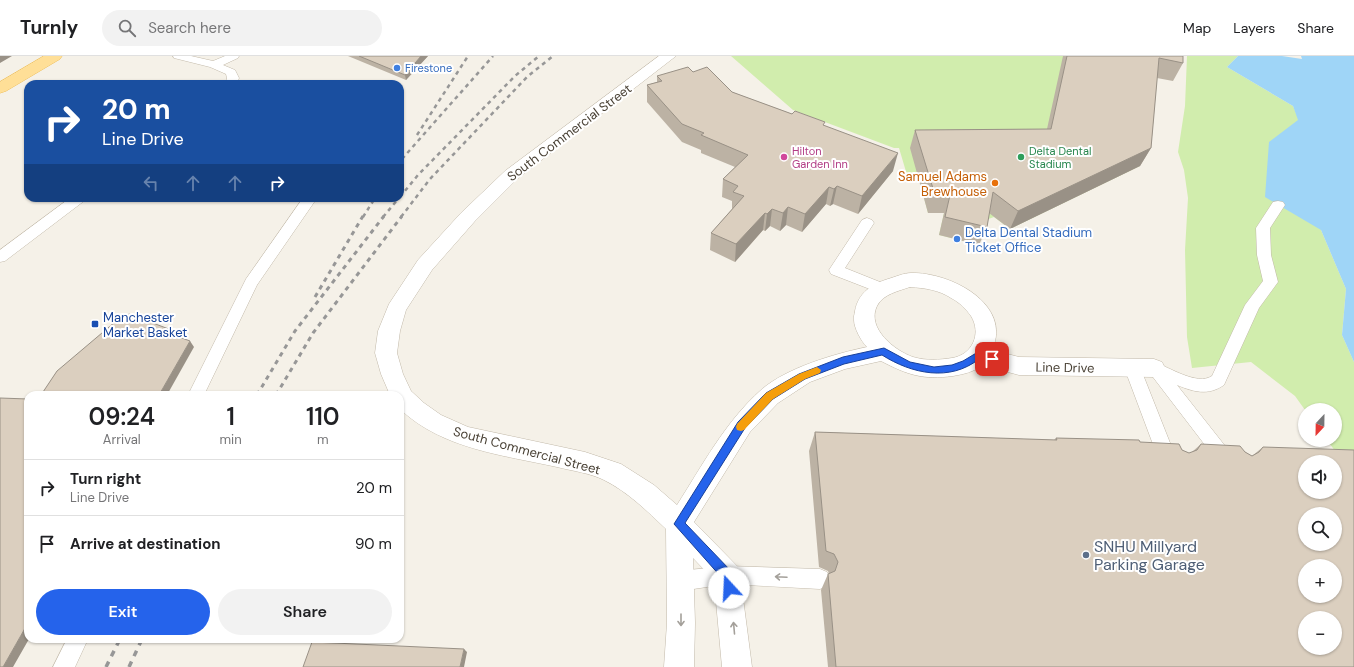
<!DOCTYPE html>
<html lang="en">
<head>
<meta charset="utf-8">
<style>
	body { margin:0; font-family:"DM Sans",sans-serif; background:#f2f2f2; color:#202124; height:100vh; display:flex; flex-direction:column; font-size:15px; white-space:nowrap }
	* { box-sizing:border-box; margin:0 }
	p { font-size:13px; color:#757577 }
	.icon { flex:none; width:22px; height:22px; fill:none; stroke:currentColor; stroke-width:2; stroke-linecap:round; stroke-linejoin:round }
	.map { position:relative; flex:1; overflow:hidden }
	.details { position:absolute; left:24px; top:335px; width:380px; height:252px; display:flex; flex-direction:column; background:#fff; border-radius:12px; box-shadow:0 1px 3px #0004 }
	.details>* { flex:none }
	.guide { position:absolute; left:24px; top:24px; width:380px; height:122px; border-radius:12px; box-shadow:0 1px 3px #0004; background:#1a4fa0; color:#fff; overflow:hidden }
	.needle { width:26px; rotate:202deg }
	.controls { position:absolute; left:1298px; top:347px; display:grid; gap:8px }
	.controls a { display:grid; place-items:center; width:44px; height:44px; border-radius:50%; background:#fff; box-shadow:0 1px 3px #0004; font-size:20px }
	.pin { position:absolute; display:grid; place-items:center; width:34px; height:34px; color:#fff; margin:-17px; border-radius:8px; box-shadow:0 2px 6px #0006 }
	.me { position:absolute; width:44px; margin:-22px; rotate:340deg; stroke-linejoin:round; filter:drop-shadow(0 0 3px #0008) }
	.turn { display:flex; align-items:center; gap:14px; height:84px; padding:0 12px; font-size:18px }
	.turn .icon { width:52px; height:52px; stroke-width:2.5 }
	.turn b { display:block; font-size:28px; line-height:34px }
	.lanes { display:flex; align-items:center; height:38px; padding:0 12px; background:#0003; justify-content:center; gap:20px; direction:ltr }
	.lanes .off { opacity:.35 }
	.eta { display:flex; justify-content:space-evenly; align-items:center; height:68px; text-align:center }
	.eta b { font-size:24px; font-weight:600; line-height:28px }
	.action { display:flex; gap:8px; margin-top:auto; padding:8px 12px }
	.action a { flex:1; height:46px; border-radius:24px; background:#2563eb; color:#fff; font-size:16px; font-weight:600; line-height:46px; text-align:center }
	.action a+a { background:#f2f2f2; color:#202124 }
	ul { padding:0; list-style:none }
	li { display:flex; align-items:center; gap:12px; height:56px; padding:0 12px; border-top:1px solid #e0e0e0 }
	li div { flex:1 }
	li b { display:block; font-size:15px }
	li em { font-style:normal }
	header { display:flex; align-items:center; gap:24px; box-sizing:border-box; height:56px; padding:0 20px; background:#fff; border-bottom:1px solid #e0e0e0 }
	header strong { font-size:19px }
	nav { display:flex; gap:22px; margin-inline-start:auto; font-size:14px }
	.search { width:280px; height:36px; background:#f2f2f2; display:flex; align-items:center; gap:10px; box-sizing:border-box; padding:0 14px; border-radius:22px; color:#757577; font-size:15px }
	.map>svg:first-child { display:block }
	.green { fill:#d1edad }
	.water { fill:#9fd5f7 }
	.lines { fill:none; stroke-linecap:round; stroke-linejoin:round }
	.service-casing { stroke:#c2b9a9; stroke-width:1 }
	.minor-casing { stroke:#c2b9a9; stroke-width:1 }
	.primary-casing { stroke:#efc05c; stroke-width:1 }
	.service { fill:#fff; fill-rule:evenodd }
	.minor { fill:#fff; fill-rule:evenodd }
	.primary { fill:#ffdf97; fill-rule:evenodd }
	.rail-far2 { stroke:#979797; stroke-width:2.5; stroke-dasharray:4 4; stroke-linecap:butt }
	.rail-far1 { stroke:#979797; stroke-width:3; stroke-dasharray:4.5 4.5; stroke-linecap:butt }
	.rail { stroke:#979797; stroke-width:3.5; stroke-dasharray:6 6; stroke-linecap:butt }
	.wall { fill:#bcb2a4 }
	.shaded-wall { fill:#999186 }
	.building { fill:#dbcfbf; stroke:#999186; fill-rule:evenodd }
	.oneway { stroke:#a4a09a }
	.route { fill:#2563eb; stroke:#184099 }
	.slow { fill:#f59e0b }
	.shop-dot { fill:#3f7fe0; stroke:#fff; stroke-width:1.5 }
	.hotel-dot { fill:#d1479c; stroke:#fff; stroke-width:1.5 }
	.leisure-dot { fill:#2e9e5b; stroke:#fff; stroke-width:1.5 }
	.food-dot { fill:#e8710a; stroke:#fff; stroke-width:1.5 }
	.transit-dot { fill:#1a4fb4; stroke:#fff; stroke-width:1.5 }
	.service-dot { fill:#5c6f8a; stroke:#fff; stroke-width:1.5 }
	.labels { text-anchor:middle; stroke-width:4; stroke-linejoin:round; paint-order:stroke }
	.far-shop-label { font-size:11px; fill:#366cbe; stroke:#fff; text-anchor:start }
	.far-hotel-label { font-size:11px; fill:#b23c85; stroke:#fff; text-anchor:start }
	.far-leisure-label { font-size:11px; fill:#27864d; stroke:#fff; text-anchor:start }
	.street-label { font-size:13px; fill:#494135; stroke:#fff }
	.food-label { font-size:13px; fill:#c56008; stroke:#fff; text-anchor:end }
	.shop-label { font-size:13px; fill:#366cbe; stroke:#fff; text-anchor:start }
	.transit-label { font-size:13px; fill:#164399; stroke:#fff; text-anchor:start }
	.near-service-label { font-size:16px; fill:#4e5e75; stroke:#fff; text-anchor:start }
</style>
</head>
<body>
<header>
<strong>Turnly</strong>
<div class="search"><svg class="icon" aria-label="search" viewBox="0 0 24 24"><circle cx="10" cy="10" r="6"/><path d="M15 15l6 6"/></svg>Search here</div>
<nav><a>Map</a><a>Layers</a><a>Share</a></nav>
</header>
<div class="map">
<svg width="1354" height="611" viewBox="0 0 1354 611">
	<rect width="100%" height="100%" fill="#f5f1e8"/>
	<path class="green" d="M731,0H1174L1150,20L1140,110L1010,173L994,161L983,165L979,189L939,179L944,157H928L918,119H907L899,92H894L793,54Z
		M1187,0H1238L1227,11L1293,50L1299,64L1321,174L1346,233L1342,279L1354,306V421L1327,384H1335V354H1305L1295,340L1251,306L1192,312L1187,281L1185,194L1188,142L1184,114L1178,96L1185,50Z"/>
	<path class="water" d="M1238,0H1282L1302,3L1301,0H1354V306L1342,279L1346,233L1321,174L1265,141L1269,86L1298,64L1293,50L1227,11Z"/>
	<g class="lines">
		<g class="service-casing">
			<path id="service" d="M173,0H191L213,5L225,0H239L238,2L223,9L235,14L239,22L237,28H225L227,22L226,18L210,11L174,2Z
				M70,142H86L84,145L5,205L0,206V194Z
				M303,142H317L257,229L204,339H188L246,223Z
				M1278,145L1283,146L1285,149L1270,172L1271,199L1278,226L1259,252L1224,329C1208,340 1194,336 1177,329L1233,400L1236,405L1233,410L1227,413L1221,410L1146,312L1148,307L1154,306C1169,311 1197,330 1212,320L1245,249L1263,225L1257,199L1256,172L1273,146Z
				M867,162L872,164L874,167L845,212L885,228L887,232L885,236L880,237L831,218L829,214L862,164Z
				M1132,305L1138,306L1140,311L1178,407L1175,412L1169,415L1163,412L1160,407L1124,311L1126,306Z
				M727,510L820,513L827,516L830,523L827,530L820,533L727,528L680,535L673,532L670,525L673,518L680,515Z
				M67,583H88L75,611H53Z"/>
		</g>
		<g class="minor-casing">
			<path id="minor" d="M659,0H676L517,123L475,165L432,214L406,254L400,275L397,297L403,318L411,335L424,347L441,359L468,371L585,396L621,408L654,429L677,449C702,410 725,366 761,334C786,312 834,298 867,291C861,285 854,272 854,264C853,261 855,258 855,255C858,237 872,228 888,223C895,221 904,217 911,217C950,216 1013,248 992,294L1019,301L1154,303L1162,306L1165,312L1162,318L1154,321L1019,319L982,309C974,316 964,318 953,320C923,324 908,319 881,305L845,313L810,326L778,347L750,376L694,466L737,510L740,519L752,611H722L714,524L693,502L695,567L694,611H664L667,567L666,473C647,455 628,436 604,424C590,417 573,415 557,411C503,399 442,393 400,353V339H390L381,318L375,297L378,275L389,248L418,204L461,157L505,115ZM910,231C925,232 939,234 951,242C959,246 966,253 971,260C982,278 972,299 952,302C939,304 927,305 913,301C895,295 866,272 877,250C883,238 899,235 910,231Z"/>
		</g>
		<g class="primary-casing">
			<path id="primary" d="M44,0H62L60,3L6,35L0,37V26Z"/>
		</g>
		<use href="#service" class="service"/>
		<use href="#minor" class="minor"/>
		<use href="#primary" class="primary"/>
		<path class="rail-far2" d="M417,79L468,0
			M402,103L493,0
			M400,141L418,119L515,20L539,0
			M363,161L375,142
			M383,161L399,142
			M401,161L430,123L527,21L553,0"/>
		<path class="rail-far1" d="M315,241L363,160
			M257,339L295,275L384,160
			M276,339L313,277L402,160"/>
		<path class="rail" d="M106,611L120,583
			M129,611L142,583"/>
	</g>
	<path class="wall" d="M348,0H428L406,24Z
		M1063,0H1183V7L1173,25L1157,22L1151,92L1140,110L1010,173L989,157L987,171L979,189L939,179L944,157H928L910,92L915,74L1047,73Z
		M693,16L732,36L825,70L893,115L858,158L833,148L830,150L826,148L802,176L786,169L780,175L770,170L765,175L763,174L735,206L710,194L711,177L732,153V145L722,141L723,123L735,111L701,97V94L682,86L647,46V29L657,26V20Z
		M815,376L1054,384L1056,382L1140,386L1182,394L1189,397L1192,396L1201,388L1245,396L1252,400L1263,391L1354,611H828L821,534L828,518H829L828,515L819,511L809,395Z"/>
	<path class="shaded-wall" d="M0,0H12L0,7Z
		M421,0H428L406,24L405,19Z
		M1151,92L1140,110L1010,173L1018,155Z
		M898,97L893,115L858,158L862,140Z
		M837,130L833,148L830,150L834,133Z
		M829,131L826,148L802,176L805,158Z
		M788,151L786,169L780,175L783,157Z
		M772,153L770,170L765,175L767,158Z
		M765,157L763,174L735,206L736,188Z
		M174,275L179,281L175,284L171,278Z
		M190,285L194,291L167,339H159Z
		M28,567V583H29L13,611H3Z
		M464,593L467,596L464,611H460Z"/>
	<path class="building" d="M359,0H421L405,19Z
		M1067,0H1183V7L1159,2L1151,92L1018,155L993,136L987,171L945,161L950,139H935L915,74L1051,73Z
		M688,11L693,16L707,11L732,36L792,58L795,55L825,66L823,69L898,97L862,140L837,130L834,133L829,131L805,158L788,151L783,157L772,153L767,158L765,157L736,188L711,177L744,140L733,136L738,130L723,123L748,99L701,79L704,77L682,68L647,29L662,25L657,20Z
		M129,258L174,275L171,278L190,285L159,339H41L57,315L122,260L125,261Z
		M0,342L28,343V567L3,611H0Z
		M815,376L1057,384L1056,382L1139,384L1140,386L1179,388L1182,394L1189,397L1197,394L1201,388L1240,390L1245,396L1252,400L1259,396L1263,391L1354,394V611H836L828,518L835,515L838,506L834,498L826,495ZM1305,406H1335V436H1305ZM1305,458H1335V488H1305ZM1305,510H1335V540H1305ZM1305,562H1335V592H1305Z
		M312,586L464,593L460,611H303Z"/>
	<defs><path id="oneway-shaft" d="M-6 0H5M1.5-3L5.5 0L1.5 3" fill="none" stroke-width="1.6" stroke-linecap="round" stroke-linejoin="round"/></defs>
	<g class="oneway">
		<use href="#oneway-shaft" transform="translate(781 521) rotate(-177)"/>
		<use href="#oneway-shaft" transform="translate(681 564) rotate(90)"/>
		<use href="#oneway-shaft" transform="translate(734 572) rotate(-95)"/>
	</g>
	<path class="route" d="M884,292L910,306L934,311L952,309L963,305L978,296L995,300L996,303L992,306L979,303C950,326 912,318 882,299L844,308L805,323L773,343L745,372L685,467L731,515L735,532L733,536L729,537L725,536L722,522L674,468L738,366L766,337L799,318L843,301Z"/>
	<path class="slow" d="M817,311L821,314L820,317L805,323L773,343L744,374L741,375L737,374L736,371L737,368L766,337L799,318Z"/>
	<g class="shop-dot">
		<circle cx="397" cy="12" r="4"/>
		<circle cx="957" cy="183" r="4"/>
	</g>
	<circle class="hotel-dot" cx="784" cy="101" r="4"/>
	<circle class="leisure-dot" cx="1021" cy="101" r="4"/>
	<circle class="food-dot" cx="995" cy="127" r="4"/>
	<rect class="transit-dot" x="91" y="264" width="8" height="8" rx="2"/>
	<circle class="service-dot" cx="1086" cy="499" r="4"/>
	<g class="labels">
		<g class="far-shop-label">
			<text x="405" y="16">Firestone</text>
		</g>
		<g class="far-hotel-label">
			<text x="792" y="99">Hilton<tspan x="792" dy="13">Garden Inn</tspan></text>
		</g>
		<g class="far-leisure-label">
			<text x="1029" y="99">Delta Dental<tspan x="1029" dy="13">Stadium</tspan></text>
		</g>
		<g class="street-label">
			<text transform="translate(569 76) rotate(-37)" y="5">South Commercial Street</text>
			<text transform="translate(1065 311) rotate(1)" y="5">Line Drive</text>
			<text transform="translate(527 394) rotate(15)" y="5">South Commercial Street</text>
		</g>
		<g class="food-label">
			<text x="987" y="125">Samuel Adams<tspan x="987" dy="15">Brewhouse</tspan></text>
		</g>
		<g class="shop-label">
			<text x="965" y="181">Delta Dental Stadium<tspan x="965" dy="15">Ticket Office</tspan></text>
		</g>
		<g class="transit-label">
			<text x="103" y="266">Manchester<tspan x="103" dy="15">Market Basket</tspan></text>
		</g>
		<g class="near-service-label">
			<text x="1094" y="496">SNHU Millyard<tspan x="1094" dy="18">Parking Garage</tspan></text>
		</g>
	</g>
</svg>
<div class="controls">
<a><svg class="needle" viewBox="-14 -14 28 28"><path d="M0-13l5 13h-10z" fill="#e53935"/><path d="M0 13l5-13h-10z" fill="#757577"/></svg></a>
<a><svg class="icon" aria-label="sound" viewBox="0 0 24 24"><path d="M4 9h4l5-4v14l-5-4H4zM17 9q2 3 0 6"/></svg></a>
<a><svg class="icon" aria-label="search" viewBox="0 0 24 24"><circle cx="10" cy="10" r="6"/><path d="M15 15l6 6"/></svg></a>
<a>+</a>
<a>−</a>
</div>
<div class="pin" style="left:992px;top:303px;background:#d93025"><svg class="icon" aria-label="arrive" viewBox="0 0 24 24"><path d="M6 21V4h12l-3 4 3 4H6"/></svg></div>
<svg class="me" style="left:729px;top:532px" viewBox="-20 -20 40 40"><circle r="19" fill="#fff"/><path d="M0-13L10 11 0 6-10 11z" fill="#2563eb"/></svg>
<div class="guide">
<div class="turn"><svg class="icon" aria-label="right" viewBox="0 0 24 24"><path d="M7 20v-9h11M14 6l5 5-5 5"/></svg><div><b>20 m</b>Line Drive</div></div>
<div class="lanes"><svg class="icon off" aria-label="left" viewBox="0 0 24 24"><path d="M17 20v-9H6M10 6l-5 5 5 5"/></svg><svg class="icon off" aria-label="ahead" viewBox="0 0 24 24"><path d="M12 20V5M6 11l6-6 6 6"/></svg><svg class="icon off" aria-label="ahead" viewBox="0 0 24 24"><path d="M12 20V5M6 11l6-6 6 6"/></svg><svg class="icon" aria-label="right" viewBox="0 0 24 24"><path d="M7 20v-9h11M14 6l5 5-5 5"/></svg></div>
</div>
<section class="details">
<div class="eta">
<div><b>09:24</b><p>Arrival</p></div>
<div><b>1</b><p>min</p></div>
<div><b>110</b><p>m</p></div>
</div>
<ul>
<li><svg class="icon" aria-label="right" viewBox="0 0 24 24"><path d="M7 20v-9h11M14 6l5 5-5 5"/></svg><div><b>Turn right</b><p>Line Drive</p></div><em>20 m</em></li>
<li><svg class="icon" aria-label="arrive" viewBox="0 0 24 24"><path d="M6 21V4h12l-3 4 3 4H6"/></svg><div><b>Arrive at destination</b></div><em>90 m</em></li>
</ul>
<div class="action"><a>Exit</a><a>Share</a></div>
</section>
</div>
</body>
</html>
